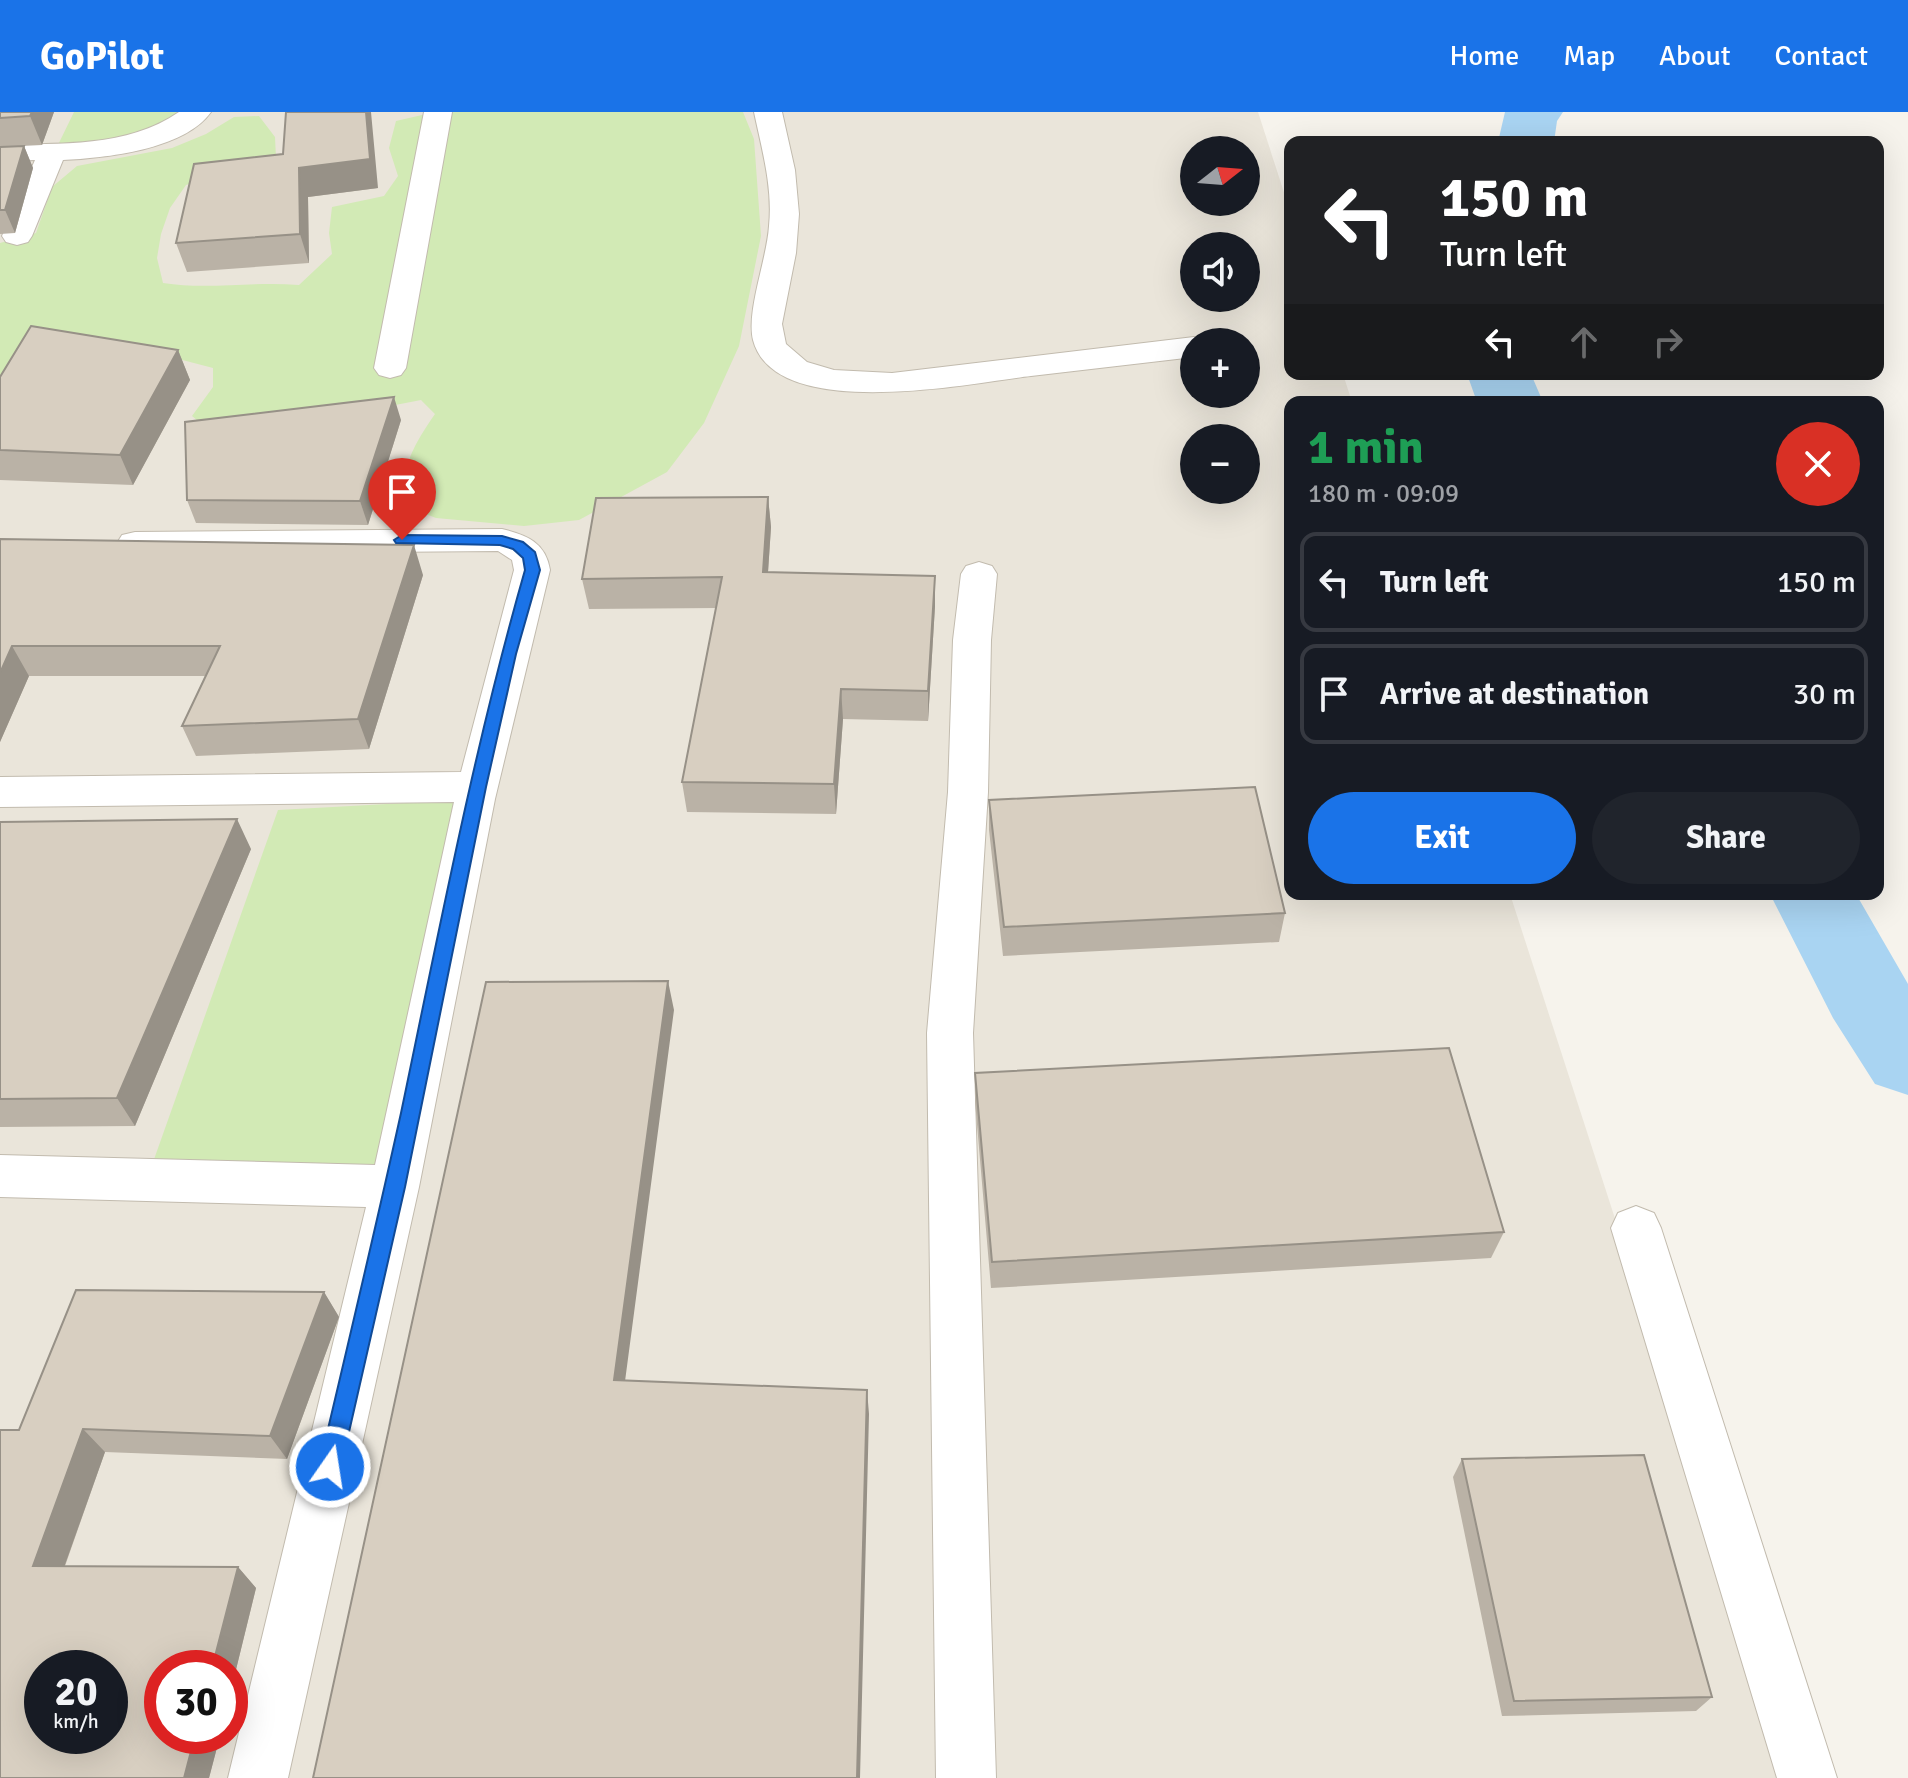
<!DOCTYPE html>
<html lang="en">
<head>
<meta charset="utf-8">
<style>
	body { margin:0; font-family:Signika,sans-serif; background:#20242c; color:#f1f3f6; height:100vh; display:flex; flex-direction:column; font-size:30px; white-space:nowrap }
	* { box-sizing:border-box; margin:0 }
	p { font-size:26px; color:#9ea1a6 }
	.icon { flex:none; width:44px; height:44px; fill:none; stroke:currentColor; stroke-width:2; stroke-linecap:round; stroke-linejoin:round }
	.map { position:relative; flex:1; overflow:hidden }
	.details { position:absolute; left:1284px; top:284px; width:600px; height:504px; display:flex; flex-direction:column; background:#171b24; border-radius:16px; box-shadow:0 8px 32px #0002 }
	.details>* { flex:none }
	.banner { position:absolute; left:1284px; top:24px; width:600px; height:244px; border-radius:16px; box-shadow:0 8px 32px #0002; background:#202124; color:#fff; overflow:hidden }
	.needle { width:52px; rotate:73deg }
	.buttons { position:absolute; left:1180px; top:24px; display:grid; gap:16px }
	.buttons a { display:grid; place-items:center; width:80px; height:80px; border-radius:50%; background:#171b24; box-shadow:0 8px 32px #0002; font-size:40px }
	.speed { position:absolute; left:24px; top:1538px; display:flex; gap:16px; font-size:40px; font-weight:700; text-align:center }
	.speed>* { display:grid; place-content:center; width:104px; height:104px; border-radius:50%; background:#171b24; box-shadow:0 8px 32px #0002; line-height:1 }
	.speed small { font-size:20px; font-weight:400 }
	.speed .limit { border:12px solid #d22; background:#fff; color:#111 }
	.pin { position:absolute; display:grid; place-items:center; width:68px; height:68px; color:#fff; margin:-82px -34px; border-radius:50% 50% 50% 0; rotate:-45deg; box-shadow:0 0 8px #0007 }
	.pin .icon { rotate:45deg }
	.me { position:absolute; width:88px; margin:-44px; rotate:13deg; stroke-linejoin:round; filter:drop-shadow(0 0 6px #0008) }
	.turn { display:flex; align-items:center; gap:28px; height:168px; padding:0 24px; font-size:36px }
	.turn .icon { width:104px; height:104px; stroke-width:2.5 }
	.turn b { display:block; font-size:56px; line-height:68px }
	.lanes { display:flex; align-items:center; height:76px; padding:0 24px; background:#0003; justify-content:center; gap:40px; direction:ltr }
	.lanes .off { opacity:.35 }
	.round { display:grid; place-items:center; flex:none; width:84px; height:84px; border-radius:42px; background:#20242c }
	.headline { display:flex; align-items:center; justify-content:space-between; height:136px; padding:0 24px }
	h1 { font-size:48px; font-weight:700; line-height:60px; color:#1e9e55 }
	.action { display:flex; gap:16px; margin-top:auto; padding:16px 24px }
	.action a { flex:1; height:92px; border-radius:48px; background:#1a73e8; color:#fff; font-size:32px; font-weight:700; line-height:92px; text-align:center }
	.action a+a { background:#20242c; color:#f1f3f6 }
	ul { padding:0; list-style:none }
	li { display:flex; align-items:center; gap:24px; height:100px; margin:0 16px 12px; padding:0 8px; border:4px solid #363941; border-radius:16px }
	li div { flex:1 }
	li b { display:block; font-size:30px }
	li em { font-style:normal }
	header { display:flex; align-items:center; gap:48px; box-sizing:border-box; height:112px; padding:0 40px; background:#1a73e8; color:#fff }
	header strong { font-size:38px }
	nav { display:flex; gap:44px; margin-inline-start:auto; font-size:28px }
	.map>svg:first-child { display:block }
	.residential { fill:#eae5da; fill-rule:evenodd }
	.green { fill:#d2eab5 }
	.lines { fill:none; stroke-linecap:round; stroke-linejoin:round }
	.river { fill:#a9d4f2; fill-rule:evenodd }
	.street-casing { stroke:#c2bbae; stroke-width:2 }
	.street { fill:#fff; fill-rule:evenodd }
	.wall { fill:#bab2a6 }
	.shaded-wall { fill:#979187 }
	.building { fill:#d8cfc1; stroke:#979187; stroke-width:2; fill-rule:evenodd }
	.route { fill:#1a73e8; stroke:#114b97; stroke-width:2 }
</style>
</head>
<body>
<header>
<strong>GoPilot</strong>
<nav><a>Home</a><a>Map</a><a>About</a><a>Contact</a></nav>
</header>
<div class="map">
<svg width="1908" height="1666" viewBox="0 0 1908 1666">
	<rect width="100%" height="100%" fill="#f6f3ec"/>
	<path class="residential" d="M0,0H1258L1290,99V262H1343L1352,290H1290V782H1510L1796,1666H0ZM1194,38H1246V90H1194ZM1194,134H1246V186H1194ZM1194,230H1246V282H1194ZM1194,326H1246V378H1194ZM42,1556H110V1624H42ZM162,1556H230V1624H162Z"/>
	<path class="green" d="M74,0H188L176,13L118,28L56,37Z
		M435,0H743L754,27L761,124L739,234L704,311L667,360L579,408L524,414L436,406L403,393C402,353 413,334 435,302L421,288L354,301L210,319L192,304L213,275V256L171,245L0,284V131L36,121L52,75L77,54L172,36L206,22L234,5L259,4L275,25L276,46L186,73L170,96L161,122L157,146L163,171C208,178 253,169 299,173L332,142L329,121L332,95L384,84L398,64L389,36L396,9Z
		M460,688L379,1056L152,1053L278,698Z"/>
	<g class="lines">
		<path class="river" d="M1505,0H1563L1557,9L1554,30H1498Z
			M1467,262H1531L1543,290H1477Z
			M1770,782H1856L1908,872V983L1875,972L1833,906Z"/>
		<g class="street-casing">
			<path id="street" d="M179,0H211C184,38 105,46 63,48L32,124L28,130L17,133L6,130L2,124L35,48L0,49V33C60,31 127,36 179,0Z
				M424,0H452L406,256L401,263L390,266L379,263L374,256Z
				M754,0H782L795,58L799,102L796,141L782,212L786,232L807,250L834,258L892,261L1194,225L1207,230H1194V245C1140,251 1085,258 1031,264C970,271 775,312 753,228C746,199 767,147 769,114C773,76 762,38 754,0Z
				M502,417C527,423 546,431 550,458L495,687L419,1075L288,1666H228L366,1095L0,1085V1043L375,1053L454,690L0,695V665L461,660L514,458L512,448L498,439L135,442L122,439L117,431L122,423L135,420Z
				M979,450L992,454L997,462L991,528L988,680L973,921L996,1666H936L927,921L948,680L953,528L961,462L966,454Z
				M1636,1094L1654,1101L1661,1116L1837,1666H1777L1611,1116L1618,1101Z"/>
		</g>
		<use href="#street" class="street"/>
	</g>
	<path class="wall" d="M0,0H54L42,33L0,35Z
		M24,34L33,56L15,121L0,122V35Z
		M194,52L378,76L308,85L309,151L187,160L176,131Z
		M178,238L190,268L133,373L0,368V265Z
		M401,308L368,413L196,411L187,388Z
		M768,385L771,415L768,460L935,494L928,609L843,607L836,702L687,700L682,670L716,496L589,497L582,467Z
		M0,427L423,463L369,637L196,644L182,614L205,564H29L0,630Z
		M989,688L1285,801L1279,830L1003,844L989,718Z
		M0,710L251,737L135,1014L0,1015Z
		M975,961L1504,1120L1491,1146L991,1176L975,989Z
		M324,1180L339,1205L287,1347L105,1340L65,1454L238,1455L256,1476L230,1582V1556L220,1624L209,1666H0L19,1318Z
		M1462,1347L1712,1585L1696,1599L1502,1604L1453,1365Z"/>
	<path class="shaded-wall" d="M32,0H54L42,33L30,4Z
		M366,0H371L378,76L308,85L309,151L300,122L299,56Z
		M24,34L33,56L15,121L5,98Z
		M178,238L190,268L133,373L120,343Z
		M394,285L401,308L368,413L360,389Z
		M768,385L771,415L766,490L763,460Z
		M414,433L423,463L369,637L358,607Z
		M935,464V494L928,609V579Z
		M12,534L29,564L0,630V561Z
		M841,577L843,607L836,702L834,672Z
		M237,707L251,737L135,1014L117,986Z
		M668,869L674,898L622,1292L614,1268Z
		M324,1180L339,1205L287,1347L270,1324Z
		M867,1278L869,1302L860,1666H857Z
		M83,1317L105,1340L57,1475L33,1454Z
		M238,1455L256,1476L230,1582V1556H212Z
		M195,1624H220L209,1666H184Z"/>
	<path class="building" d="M0,0H32L30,4L0,6Z
		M286,0H366L370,47L299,56L300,122L176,131L194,52L283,42Z
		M24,34L5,98H0V35Z
		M31,214L178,238L120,343L0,338V265Z
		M394,285L360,389L187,388L185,310Z
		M768,385L763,460L935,464L928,579L841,577L834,672L682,670L722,465L582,467L596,386Z
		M0,427L414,433L358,607L182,614L220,534H12L0,561Z
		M1255,675L1285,801L1004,815L989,688Z
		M237,707L117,986L0,987V710Z
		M668,869L614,1268L867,1278L857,1666H313L486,870Z
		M1449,936L1504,1120L992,1150L975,961Z
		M76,1178L324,1180L270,1324L83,1317L33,1454L238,1455L212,1556H162V1624H195L184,1666H0V1318H19ZM42,1556H110V1624H42Z
		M1644,1343L1712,1585L1514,1589L1462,1347Z"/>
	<path class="route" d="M402,423L502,424L523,430L535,440L540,458L516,542L486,675L405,1075L341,1355L338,1362L330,1366L322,1362L319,1355C347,1237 375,1119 401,1001C439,819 474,636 525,458L523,446L513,437L500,433L396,431L394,428Z"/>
</svg>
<div class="buttons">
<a><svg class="needle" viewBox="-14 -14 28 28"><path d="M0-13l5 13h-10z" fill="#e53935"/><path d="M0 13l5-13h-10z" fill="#9ea1a6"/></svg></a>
<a><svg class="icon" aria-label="sound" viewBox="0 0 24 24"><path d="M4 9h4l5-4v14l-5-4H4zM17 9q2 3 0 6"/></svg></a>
<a>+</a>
<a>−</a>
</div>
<div class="speed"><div>20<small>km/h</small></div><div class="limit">30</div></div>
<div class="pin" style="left:402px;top:428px;background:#d93025"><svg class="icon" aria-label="arrive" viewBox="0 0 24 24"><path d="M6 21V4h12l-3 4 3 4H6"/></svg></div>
<svg class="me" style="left:330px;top:1355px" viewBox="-20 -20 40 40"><circle r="17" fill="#1a73e8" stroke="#fff" stroke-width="3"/><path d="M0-11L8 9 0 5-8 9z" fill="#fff"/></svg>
<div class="banner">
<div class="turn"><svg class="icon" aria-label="left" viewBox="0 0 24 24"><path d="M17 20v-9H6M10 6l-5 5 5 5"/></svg><div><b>150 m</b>Turn left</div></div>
<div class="lanes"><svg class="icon" aria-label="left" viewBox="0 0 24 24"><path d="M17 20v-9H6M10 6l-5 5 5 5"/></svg><svg class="icon off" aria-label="ahead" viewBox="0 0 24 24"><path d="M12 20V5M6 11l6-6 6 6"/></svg><svg class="icon off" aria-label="right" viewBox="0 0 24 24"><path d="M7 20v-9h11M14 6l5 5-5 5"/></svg></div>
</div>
<section class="details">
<div class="headline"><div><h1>1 min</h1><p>180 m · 09:09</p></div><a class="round" style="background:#d93025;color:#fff"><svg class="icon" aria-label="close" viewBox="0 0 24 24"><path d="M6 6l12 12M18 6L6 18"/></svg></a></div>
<ul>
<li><svg class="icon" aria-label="left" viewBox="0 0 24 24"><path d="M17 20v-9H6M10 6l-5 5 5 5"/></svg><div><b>Turn left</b></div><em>150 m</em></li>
<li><svg class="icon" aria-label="arrive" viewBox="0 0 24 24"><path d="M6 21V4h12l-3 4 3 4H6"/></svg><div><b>Arrive at destination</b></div><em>30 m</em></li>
</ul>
<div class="action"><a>Exit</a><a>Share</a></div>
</section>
</div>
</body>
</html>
